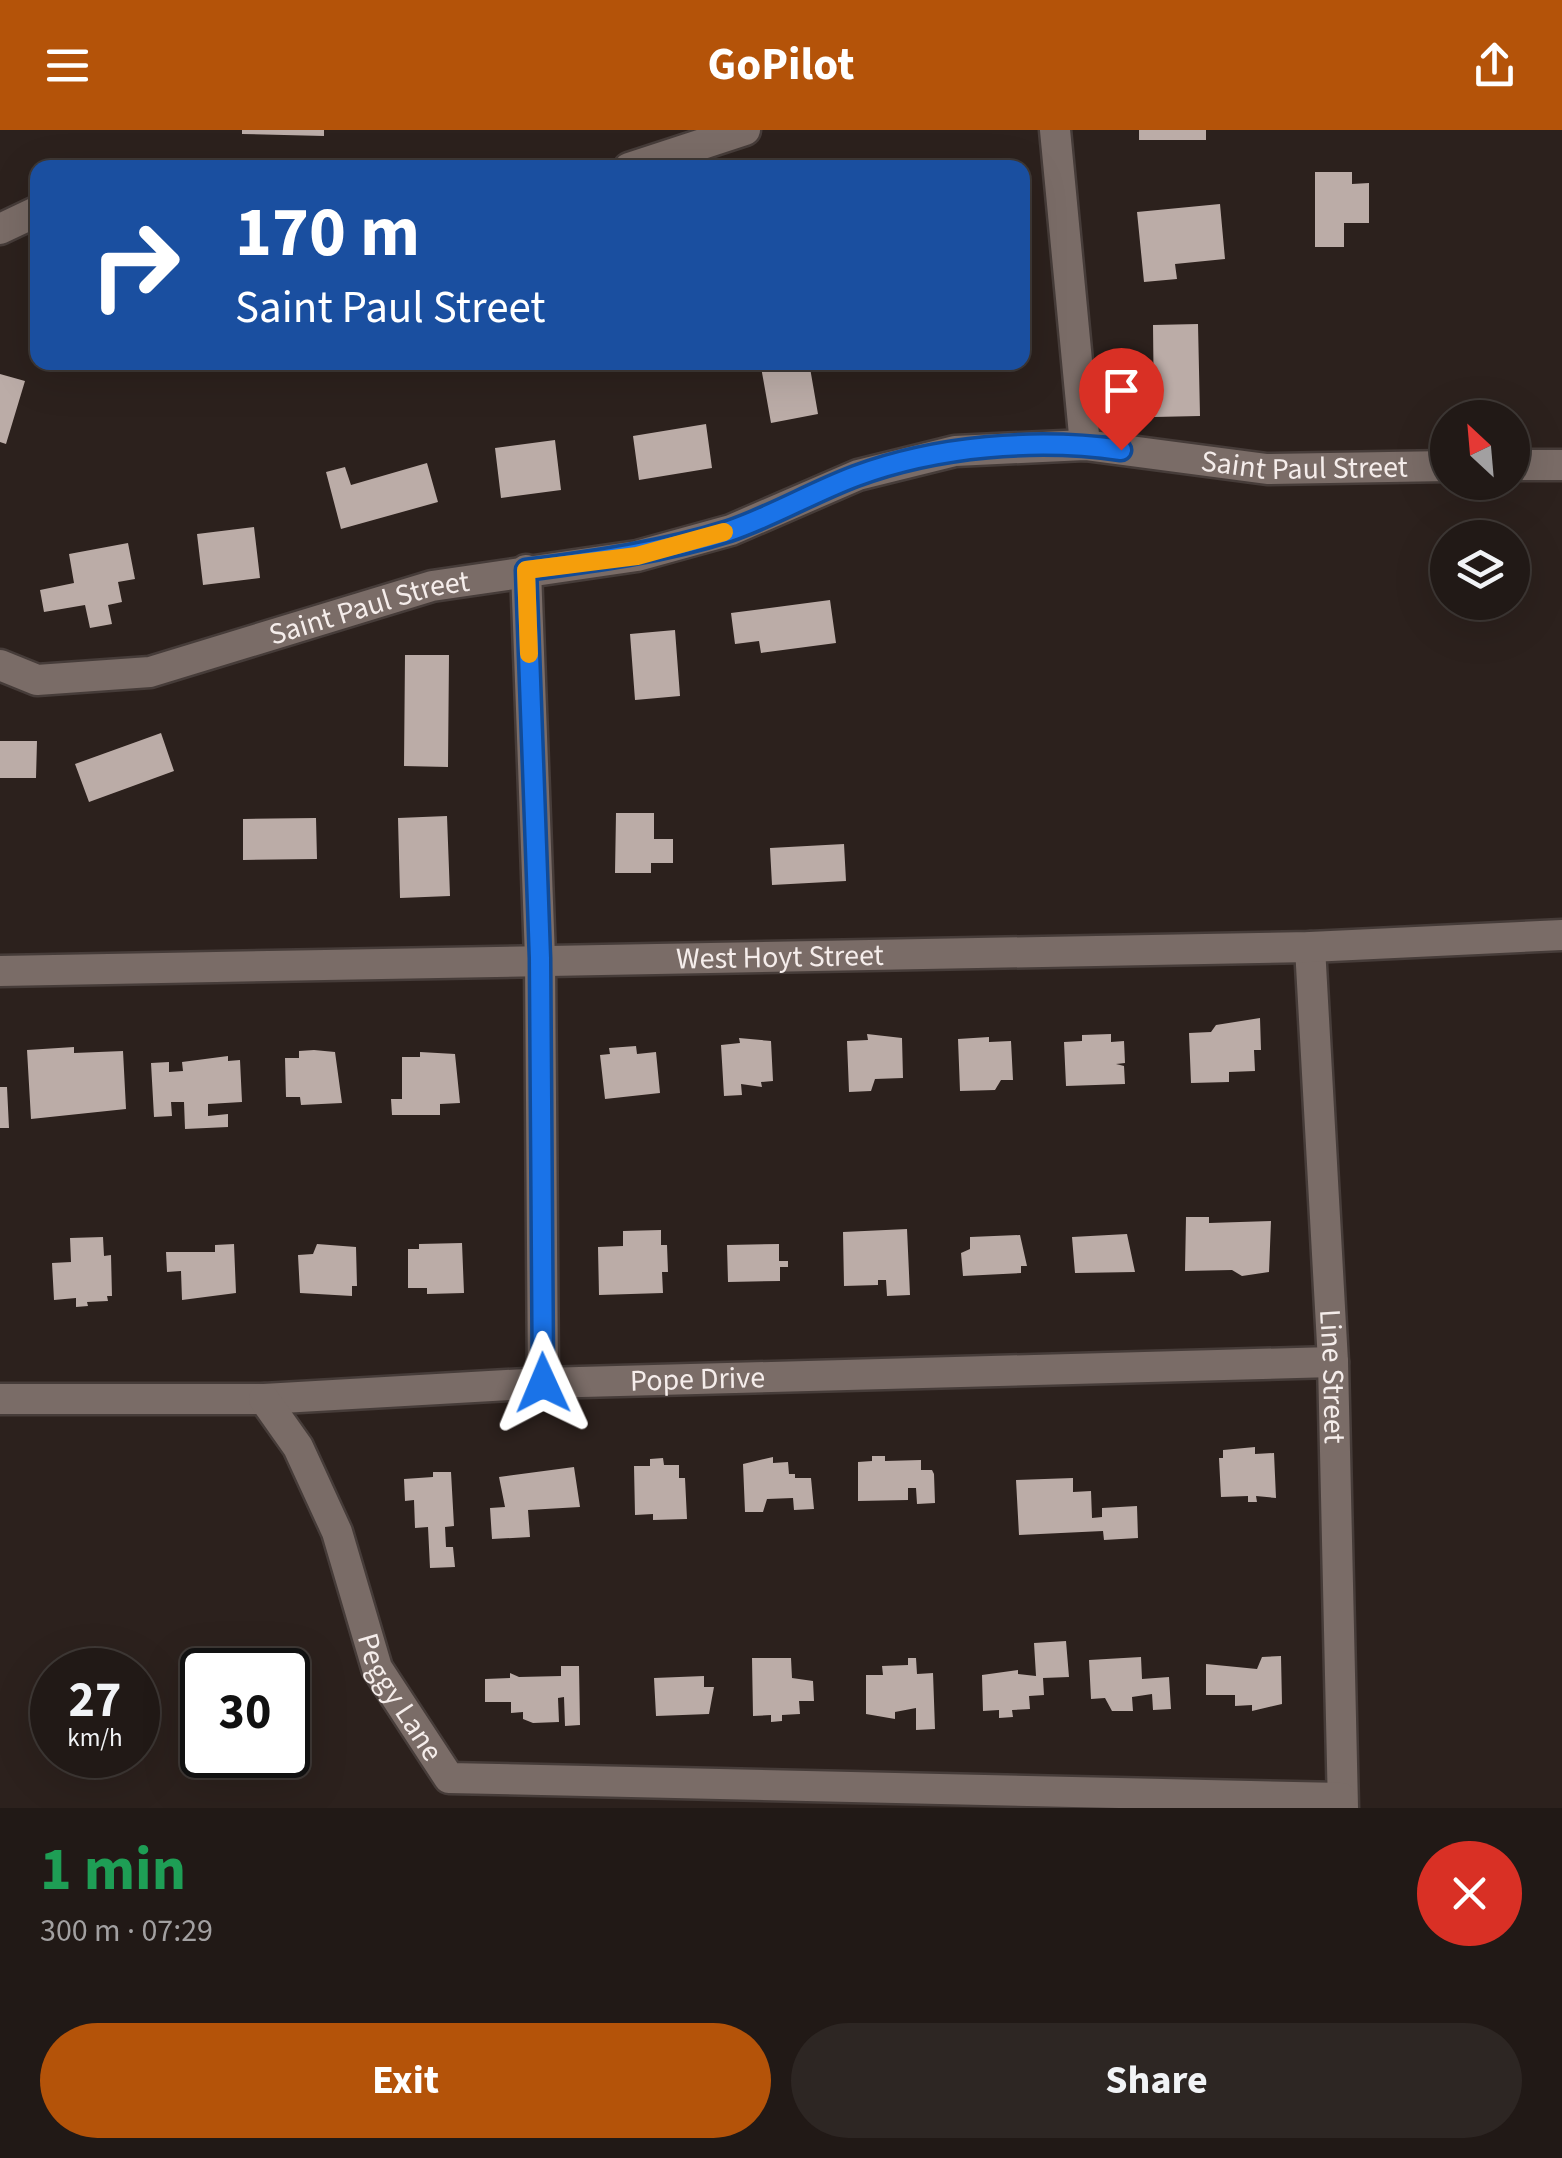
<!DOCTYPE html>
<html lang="en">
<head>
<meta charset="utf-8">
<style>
	body { margin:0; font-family:"Source Sans 3",sans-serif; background:#2d2623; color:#f1f3f6; height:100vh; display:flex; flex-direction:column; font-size:38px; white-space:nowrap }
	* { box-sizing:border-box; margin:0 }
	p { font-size:32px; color:#a2a0a1 }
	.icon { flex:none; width:55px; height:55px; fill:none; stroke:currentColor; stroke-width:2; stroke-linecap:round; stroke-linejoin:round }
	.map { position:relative; height:1678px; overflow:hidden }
	.drawer { display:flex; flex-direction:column; background:#211916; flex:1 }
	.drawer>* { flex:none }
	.banner { position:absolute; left:30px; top:30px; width:1000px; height:210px; border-radius:20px; box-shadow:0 10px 40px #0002,0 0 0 2px #3e3835; background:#1a4fa0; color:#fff; overflow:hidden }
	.needle { width:65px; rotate:334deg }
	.tools { position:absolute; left:1430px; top:270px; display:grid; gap:20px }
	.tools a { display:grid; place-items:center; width:100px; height:100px; border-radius:50%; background:#211916; box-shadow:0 10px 40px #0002,0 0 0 2px #3e3835; font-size:50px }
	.speed { position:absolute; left:30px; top:1518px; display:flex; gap:20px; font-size:50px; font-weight:700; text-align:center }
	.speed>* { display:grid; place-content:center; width:130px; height:130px; border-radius:50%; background:#211916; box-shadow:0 10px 40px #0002,0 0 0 2px #3e3835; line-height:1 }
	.speed small { font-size:25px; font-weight:400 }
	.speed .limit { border:5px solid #111; border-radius:15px; background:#fff; color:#111 }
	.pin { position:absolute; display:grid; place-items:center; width:85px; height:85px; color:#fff; margin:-102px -42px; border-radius:50% 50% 50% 0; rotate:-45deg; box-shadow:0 0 10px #0007 }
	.pin .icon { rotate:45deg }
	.me { position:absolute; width:110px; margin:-55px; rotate:359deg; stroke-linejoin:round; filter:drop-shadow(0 0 8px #0008) }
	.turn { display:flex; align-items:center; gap:35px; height:210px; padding:0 40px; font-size:45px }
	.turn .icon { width:130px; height:130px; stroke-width:2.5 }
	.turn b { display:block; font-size:70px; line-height:85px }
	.round { display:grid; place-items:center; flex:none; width:105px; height:105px; border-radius:52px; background:#2d2623 }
	.summary { display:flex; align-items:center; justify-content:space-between; height:170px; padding:0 40px }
	h1 { font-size:60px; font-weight:700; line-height:75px; color:#1e9e55 }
	.cta { display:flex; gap:20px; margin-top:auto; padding:20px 40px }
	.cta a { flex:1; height:115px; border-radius:60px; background:#b45309; color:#fff; font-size:40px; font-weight:700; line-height:115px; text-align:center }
	.cta a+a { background:#2d2623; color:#f1f3f6 }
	header { display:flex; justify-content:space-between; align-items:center; height:130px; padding:0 40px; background:#b45309; color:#fff; font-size:45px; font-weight:700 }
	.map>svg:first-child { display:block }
	.building { fill:#bbaca7 }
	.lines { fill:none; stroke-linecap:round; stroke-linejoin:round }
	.minor-casing { stroke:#463c39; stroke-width:35 }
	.minor { stroke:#7a6c67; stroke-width:30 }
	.route-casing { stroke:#114b97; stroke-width:25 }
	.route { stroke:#1a73e8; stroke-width:18 }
	.slow { stroke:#f59e0b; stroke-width:18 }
	.labels { text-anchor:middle; stroke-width:10; stroke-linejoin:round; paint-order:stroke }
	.street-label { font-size:30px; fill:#f5edeb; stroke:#110b0a }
</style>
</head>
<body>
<header><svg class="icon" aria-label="menu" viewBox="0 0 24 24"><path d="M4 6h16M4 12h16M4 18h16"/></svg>GoPilot<svg class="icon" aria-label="share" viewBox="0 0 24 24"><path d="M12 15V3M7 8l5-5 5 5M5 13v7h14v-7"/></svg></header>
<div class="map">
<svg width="1562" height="1678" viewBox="0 0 1562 1678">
	<rect width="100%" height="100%" fill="#2c211d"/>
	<path class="building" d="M242,0H324V6L242,4Z
		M1139,0H1206V10H1139Z
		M1315,42H1352V54L1369,53V93H1344V117H1315Z
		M1220,74L1225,129L1175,134L1177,149L1144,152L1137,82Z
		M1198,194L1200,286L1154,287L1153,195Z
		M49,232H80V235L50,239Z
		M783,232H809L818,284L771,293L761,237Z
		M911,232H996V239L911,241Z
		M0,244L25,251L6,314L0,312Z
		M706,294L712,338L639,350L633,306Z
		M555,310L561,360L501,368L495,318Z
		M427,333L438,372L341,399L326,342L345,337L351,355Z
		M254,397L260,448L203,455L197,404Z
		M128,413L135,449L118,452L122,472L108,475L112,494L90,498L85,475L44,482L40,460L74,453L69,424Z
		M830,470L836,513L761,523L759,511L735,514L731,483Z
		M675,500L680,566L635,570L630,504Z
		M405,525H449L448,637L404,636Z
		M161,603L174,641L89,672L75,634Z
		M0,611H37L36,648H0Z
		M616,683H654V709H673V733H651V743H615Z
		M447,686L450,766L400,768L398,688Z
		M316,688L317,729L243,730V689Z
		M844,714L846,751L772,755L770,718Z
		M1260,888L1261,920H1254L1255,941L1229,942V952L1191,953L1189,903L1211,902L1216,895Z
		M867,904L902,908L903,948L875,949L871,961L849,962L847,911L868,910Z
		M1111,904V912L1124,911L1125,933L1116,934L1124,936L1125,954L1066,956L1064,912L1082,911V905Z
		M989,907V912L1011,911L1013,950H1001L995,960L960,961L958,909Z
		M739,908L771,911L773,951L761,952L762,957L741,954L742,965L724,966L721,915L740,913Z
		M636,916L637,924L656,922L660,963L605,969L600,925L610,924L609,918Z
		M74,917V923L123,921L126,979L31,989L27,920Z
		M314,920L335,922L342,973L301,975L300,967H286L285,928H299V921Z
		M420,922L455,924L460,973L440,974V985H392L391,969H402V927H420Z
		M228,926V931L240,930L242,972L208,974V986L228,984V997L185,999L184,972H171L172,986L154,987L151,933L169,932V942L183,941L182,932Z
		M0,957H7L9,998H0Z
		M1186,1087H1209V1093L1271,1091L1269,1142L1242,1146L1232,1140L1185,1141Z
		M907,1099L910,1165L887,1166L886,1150H878V1155L844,1156L843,1102Z
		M661,1100V1115H667L668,1142H662L663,1163L599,1165L598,1117L623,1116V1101Z
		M1127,1104L1135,1142L1075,1143L1072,1107Z
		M1020,1105L1027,1136H1021V1143L963,1146L961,1123L970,1119V1107Z
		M103,1107L104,1126L111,1125L112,1166H107L108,1171L87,1172L88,1176L76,1177V1168L54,1170L52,1133L71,1132L70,1108Z
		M462,1113L464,1163L427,1164V1158H408V1119H419V1114Z
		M234,1114L236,1163L182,1170L181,1141L167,1142L166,1122H215V1115Z
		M317,1114L356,1117L357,1156H352V1166L300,1163L298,1125L313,1124Z
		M779,1114V1131H788V1137H780V1151L728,1152L727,1115Z
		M1255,1317V1324L1274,1323L1276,1368L1256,1366L1257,1372H1248V1366L1221,1367L1219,1328H1223V1320Z
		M872,1326H885V1331L921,1330V1340H932L934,1344L935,1373L917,1374L916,1358H908V1370L858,1371V1332L872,1331Z
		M773,1327V1333L788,1332L789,1344H795V1348H811L814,1379L794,1380L793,1368L767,1369L763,1382H745L743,1334Z
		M663,1328L664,1335H679V1348H685L687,1389L653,1390V1384L635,1385L634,1336H650V1329Z
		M574,1337L580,1377L528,1380L530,1407L492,1409L490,1378L505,1377L499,1347Z
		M433,1342H451L454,1396L445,1397L446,1417H453L455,1437L430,1438L428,1397L415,1398L414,1370L405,1371L404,1349L433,1347Z
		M1073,1348V1362L1091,1361L1092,1388L1102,1387V1378L1137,1376L1138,1408L1104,1410L1103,1401L1019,1405L1016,1350Z
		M1066,1511L1069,1547L1043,1548L1044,1565L1029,1566L1030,1579L1012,1580L1013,1587L999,1588V1580L983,1581L982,1545L1018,1540V1544L1036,1546L1034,1513Z
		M1281,1526L1282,1574L1252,1581V1575L1235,1576V1565H1206V1534L1257,1539L1262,1527Z
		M1141,1527L1142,1549L1169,1547L1171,1579L1153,1580L1152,1564L1132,1567L1133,1581H1112L1105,1568L1091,1569L1089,1530Z
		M752,1528H791L792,1548L813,1551L814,1571H799L800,1584L782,1585V1591L771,1592V1585L753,1586Z
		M908,1528H916L917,1544L933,1543L935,1599L916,1600V1578L895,1582V1589L866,1584V1545H883L882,1536L908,1535Z
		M561,1536H579L580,1595L565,1596L564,1567L558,1568L559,1592L533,1593L523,1589V1582L511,1583V1572H485V1549L510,1548V1543L519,1547L561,1546Z
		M704,1546V1557H714L709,1584L656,1586L654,1548Z"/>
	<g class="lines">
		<g class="minor-casing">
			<g id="minor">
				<path d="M1055,0L1085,315"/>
				<path d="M629,38L745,0"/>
				<path d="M0,99L38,81"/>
				<path d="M1512,335H1562"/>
				<path d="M526,440L540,828L543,1253"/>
				<path id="s1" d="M0,535L37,550L150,542L432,456L637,426L731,400L858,345L955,321L1085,315L1267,339L1448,336"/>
				<path id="s2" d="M1310,817L1333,1232L1343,1678"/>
				<path id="s3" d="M0,841L1310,817L1562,805"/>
				<path id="s4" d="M0,1269H264L543,1253L1333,1232"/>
				<path id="s5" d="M264,1269L298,1317L337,1402L377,1538L449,1648L1342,1668"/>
			</g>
		</g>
		<use href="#minor" class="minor"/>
	</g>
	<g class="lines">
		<g class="route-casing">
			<path id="route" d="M543,1253L540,828L526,440C595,431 663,422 729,401C773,386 813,362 856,346C937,316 1036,308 1121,320"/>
		</g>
		<use href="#route" class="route"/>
		<path class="slow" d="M529,524L526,440L637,426L724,402"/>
	</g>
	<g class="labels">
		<g class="street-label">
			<text dy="10" stroke="none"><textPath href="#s1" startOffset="1342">Saint Paul Street</textPath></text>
			<text dy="10" stroke="none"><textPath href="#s1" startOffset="382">Saint Paul Street</textPath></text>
			<text dy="10" stroke="none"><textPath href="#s3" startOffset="780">West Hoyt Street</textPath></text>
			<text dy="10" stroke="none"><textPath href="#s2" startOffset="430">Line Street</textPath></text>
			<text dy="10" stroke="none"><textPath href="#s4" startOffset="698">Pope Drive</textPath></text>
			<text dy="10" stroke="none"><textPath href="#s5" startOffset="330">Peggy Lane</textPath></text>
		</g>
	</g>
</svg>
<div class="tools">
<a><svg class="needle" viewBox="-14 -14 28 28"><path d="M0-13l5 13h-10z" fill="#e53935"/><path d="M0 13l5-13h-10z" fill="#a2a0a1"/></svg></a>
<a><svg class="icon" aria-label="layers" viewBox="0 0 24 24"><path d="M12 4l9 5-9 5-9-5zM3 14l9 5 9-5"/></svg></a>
</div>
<div class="speed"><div>27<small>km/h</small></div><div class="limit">30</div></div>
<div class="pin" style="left:1121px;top:320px;background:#d93025"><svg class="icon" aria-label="arrive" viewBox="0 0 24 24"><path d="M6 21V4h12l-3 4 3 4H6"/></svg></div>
<svg class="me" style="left:543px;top:1253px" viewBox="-20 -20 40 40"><path d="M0-17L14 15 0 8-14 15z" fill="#1a73e8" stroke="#fff" stroke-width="4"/></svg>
<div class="banner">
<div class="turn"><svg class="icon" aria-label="right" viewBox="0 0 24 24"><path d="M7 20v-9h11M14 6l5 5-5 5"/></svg><div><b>170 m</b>Saint Paul Street</div></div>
</div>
</div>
<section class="drawer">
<div class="summary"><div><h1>1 min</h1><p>300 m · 07:29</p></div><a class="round" style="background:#d93025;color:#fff"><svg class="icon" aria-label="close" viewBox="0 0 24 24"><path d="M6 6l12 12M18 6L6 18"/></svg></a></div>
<div class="cta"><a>Exit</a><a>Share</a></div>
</section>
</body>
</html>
